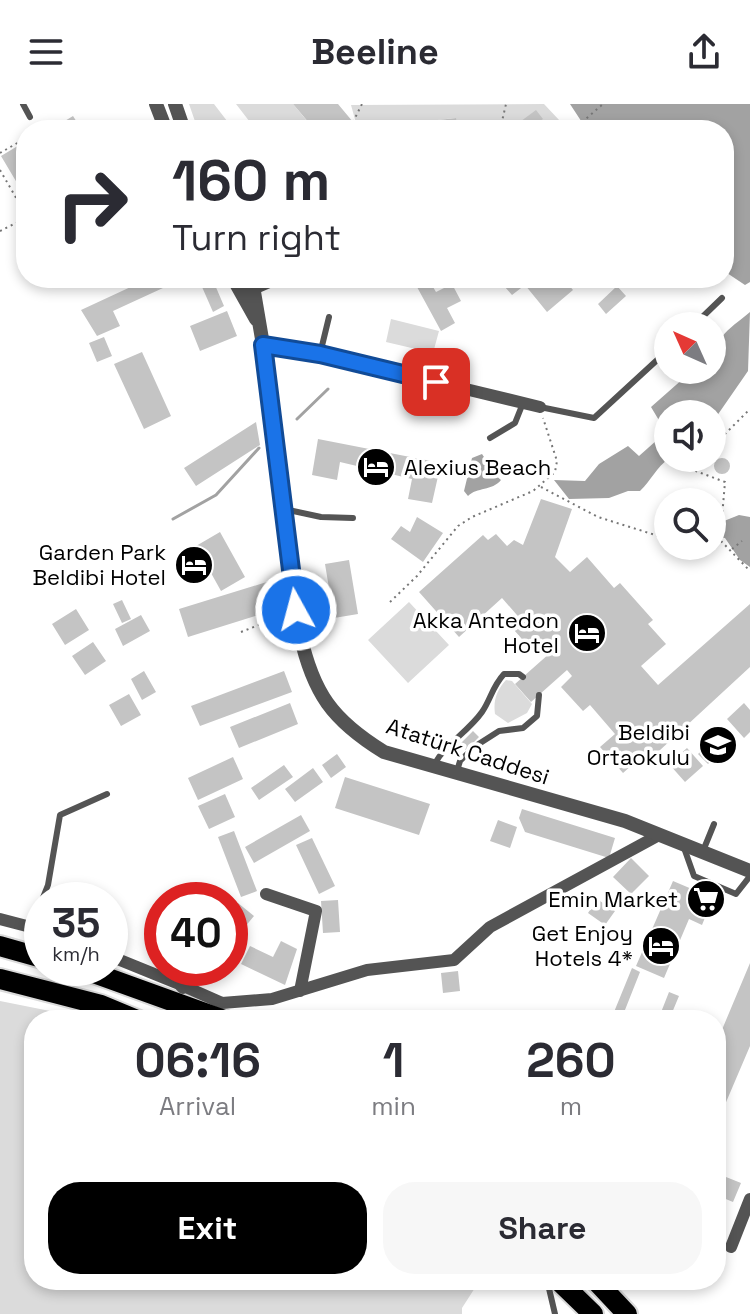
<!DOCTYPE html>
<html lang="en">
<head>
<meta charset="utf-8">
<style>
	body { margin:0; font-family:"Space Grotesk",sans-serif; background:#f7f7f7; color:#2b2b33; height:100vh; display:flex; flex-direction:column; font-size:30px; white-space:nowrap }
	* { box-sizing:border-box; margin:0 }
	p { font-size:26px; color:#7c7c81 }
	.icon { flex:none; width:44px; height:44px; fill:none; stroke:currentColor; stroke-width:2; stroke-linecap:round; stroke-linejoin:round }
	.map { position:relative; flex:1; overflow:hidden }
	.drawer { position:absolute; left:24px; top:906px; width:702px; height:280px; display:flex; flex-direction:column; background:#fff; border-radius:32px; box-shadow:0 4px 12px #0003 }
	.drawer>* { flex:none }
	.top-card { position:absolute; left:16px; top:16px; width:718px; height:168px; border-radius:32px; box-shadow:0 4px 12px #0003; background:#fff; color:#2b2b33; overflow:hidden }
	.needle { width:52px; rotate:315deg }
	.buttons { position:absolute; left:654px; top:208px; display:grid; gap:16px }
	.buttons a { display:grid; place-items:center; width:72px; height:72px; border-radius:50%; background:#fff; box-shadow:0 4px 12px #0003; font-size:40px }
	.speed { position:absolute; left:24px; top:778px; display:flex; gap:16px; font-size:40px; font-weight:700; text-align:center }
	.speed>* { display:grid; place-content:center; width:104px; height:104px; border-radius:50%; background:#fff; box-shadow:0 4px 12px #0003; line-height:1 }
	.speed small { font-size:20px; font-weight:400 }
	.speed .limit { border:12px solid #d22; background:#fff; color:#111 }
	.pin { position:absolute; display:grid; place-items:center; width:68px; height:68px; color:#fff; margin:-34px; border-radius:16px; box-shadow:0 4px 12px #0006 }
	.me { position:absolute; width:88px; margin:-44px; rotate:353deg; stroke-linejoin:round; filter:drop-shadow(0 0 6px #0008) }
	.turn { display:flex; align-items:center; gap:28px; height:168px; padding:0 24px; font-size:36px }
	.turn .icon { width:104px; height:104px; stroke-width:2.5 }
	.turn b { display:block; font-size:56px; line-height:68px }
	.eta { display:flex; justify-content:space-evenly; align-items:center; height:136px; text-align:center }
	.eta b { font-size:48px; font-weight:700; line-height:56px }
	.primary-button { display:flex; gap:16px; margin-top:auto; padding:16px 24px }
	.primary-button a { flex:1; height:92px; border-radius:32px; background:#000; color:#fff; font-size:32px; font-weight:700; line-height:92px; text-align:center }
	.primary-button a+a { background:#f7f7f7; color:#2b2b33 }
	header { display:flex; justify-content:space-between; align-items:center; height:104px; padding:0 24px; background:#fff; font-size:36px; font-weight:700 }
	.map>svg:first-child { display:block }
	.green { fill:#dbdbdb }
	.water { fill:#a2a2a2 }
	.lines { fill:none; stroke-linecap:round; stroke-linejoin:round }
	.stream { stroke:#a2a2a2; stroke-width:3 }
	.building { fill:#c4c4c4 }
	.trunk-casing { stroke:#dbdbdb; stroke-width:24 }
	.path { stroke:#767676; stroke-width:2; stroke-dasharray:2 4; stroke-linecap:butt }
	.service { stroke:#545454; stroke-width:6 }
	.minor { stroke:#545454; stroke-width:12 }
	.tertiary { stroke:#545454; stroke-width:14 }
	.trunk { stroke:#000; stroke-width:20 }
	.route-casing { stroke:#114b97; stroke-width:20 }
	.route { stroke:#1a73e8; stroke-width:14 }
	.labels { text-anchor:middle; stroke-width:7; stroke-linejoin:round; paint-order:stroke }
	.poi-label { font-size:22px; fill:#000; stroke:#fff; text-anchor:end }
	.street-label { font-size:22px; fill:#000; stroke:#fff }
</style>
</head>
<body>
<header><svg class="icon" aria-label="menu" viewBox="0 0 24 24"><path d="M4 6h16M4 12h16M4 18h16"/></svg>Beeline<svg class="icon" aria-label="share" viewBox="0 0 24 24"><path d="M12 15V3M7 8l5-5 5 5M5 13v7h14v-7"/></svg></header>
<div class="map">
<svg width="750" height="1210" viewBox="0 0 750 1210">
	<rect width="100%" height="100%" fill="#fff"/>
	<path class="green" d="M189,0H214L234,26H198Z
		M236,0H293L312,23C296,32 271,24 253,22Z
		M544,0L560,17L547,26H458L455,14L367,24L356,19L351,1Z
		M391,215L439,227L433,249L386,238Z
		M409,498L449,541L408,579L368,536Z
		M506,576L512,577L532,600L527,609L508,619L495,610C493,596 497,586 506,576Z
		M0,897L95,916H34V1176H480L462,1204V1210H0Z"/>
	<path class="water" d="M570,0H750V178L745,181L724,167V26H587Z
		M750,208L748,267L712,319V310H668L670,354C655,364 652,376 640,387H628L609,394L569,395L554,376L585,377L599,360L628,342L639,352L666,328L651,303L693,266H712C712,234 727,227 750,208Z
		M482,350L488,359L496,361L494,370L501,376C492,387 477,383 468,392L464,387L472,354Z
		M739,411L750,413V463L740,456L725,434L715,433L712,437V415L724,417Z"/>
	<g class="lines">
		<path class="stream" d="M297,315L328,285
			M173,415L216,391L259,344"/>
	</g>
	<path class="building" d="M293,0H338L353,18L367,24L456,14L458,26H315Z
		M536,6L543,15L528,26H509Z
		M73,12L82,26H50Z
		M26,37V94L1,52Z
		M150,174H175L176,178L113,207L120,222L97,232L81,206Z
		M202,174H212L224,202L213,208L199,176Z
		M497,174H563L573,186L547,208L525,181L512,191Z
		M429,176L436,188L452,180L461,197L447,204L455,219L441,227L417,183Z
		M617,182L626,192L606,210L598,200Z
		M227,207L237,232L200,247L190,222Z
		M104,233L112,252L97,258L89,239Z
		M142,248L171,312L144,325L114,260Z
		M256,318L260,341L196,382L184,364Z
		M318,335L441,359L432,399L408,395L412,375L340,358L337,376L312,371Z
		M714 362a8 8 0 1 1 16 0a8 8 0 1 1-16 0Z
		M541,395L572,405L555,453L570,468L587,453L614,484L620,479L653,516L648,520L666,540L641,562L658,581L750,500V563L646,659L641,653L623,669L600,643L615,630L590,601L583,607L561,583L572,572L567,566L531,598L515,580L550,549L545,543L536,551L514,526L523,518L502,494L459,533L419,488L483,431L488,436L496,430L507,442L514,436L523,441Z
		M417,413L443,429L423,458L391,435L401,422L410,428Z
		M220,428L245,473L221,487L196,442Z
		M349,456L358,510L334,514L325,460Z
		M270,477L278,505L188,533L179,505Z
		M122,496L131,515L122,519L113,500Z
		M76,505L89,526L65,541L52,520Z
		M141,511L150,527L123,542L115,525Z
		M93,538L106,557L85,571L72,552Z
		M144,567L156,588L142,596L131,575Z
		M284,567L292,588L200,622L191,602Z
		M129,590L141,611L121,622L109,601Z
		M290,599L298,620L239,644L230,623Z
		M744,599L750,606V628L744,634L727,615Z
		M473,627L479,633L466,646L460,640Z
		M710,638L720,648L708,660L698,650Z
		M687,644L703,662L685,678L669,660Z
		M337,650L346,663L331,674L322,661Z
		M233,653L243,675L198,696L188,674Z
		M284,661L293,673L259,696L251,684Z
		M313,664L323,678L295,698L285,685Z
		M345,673L430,700L419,731L335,704Z
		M225,690L235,713L209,725L198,702Z
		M522,705L615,734L609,754L525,728L519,714Z
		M301,711L310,727L254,759L245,743Z
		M498,716L517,723L510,744L490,737Z
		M234,727L257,787L241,793L218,733Z
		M312,734L335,782L319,790L296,741Z
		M631,754L649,772L631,790L613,773Z
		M673,777L713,794L702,821L689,815L664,874L636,862Z
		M597,795L615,807L605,821L588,809Z
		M338,796L340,828L323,829L321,797Z
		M238,799L254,812L244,824L230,813Z
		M281,837L297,845L285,881L241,860L250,842L273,853Z
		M750,859V942L721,1010L716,1008V940Z
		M632,864L640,868L623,911L614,908Z
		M458,867L460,887L443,889L441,869Z
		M669,888L679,892L669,916H658Z
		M716,1069L741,1079L733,1098L716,1091Z"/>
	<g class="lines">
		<g class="trunk-casing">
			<path id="trunk" d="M0,842L42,854
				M80,864L224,916
				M0,875L101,901L137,916
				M558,1176L593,1210
				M595,1176L627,1210"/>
		</g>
		<path class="path" d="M353,18L362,0
			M40,26L42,25
			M500,26L506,0
			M573,26L603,0
			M0,49L26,34
			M0,66L26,111
			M0,127L26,114
			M712,343L750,305
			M703,354L693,366L725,378L720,437
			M541,383L598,413L668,435
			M721,437L750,467
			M712,440L718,437
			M680,442H707
			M732,445L742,437
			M390,498L417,472L458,422L472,413L533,387L555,368L557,357L543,314
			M241,528L284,511"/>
		<path class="service" d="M23,0L30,13
			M256,187L286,174
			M693,222L722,194
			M320,250L329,213
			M540,303L594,314L668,246
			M490,334L515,319L523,299
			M284,405L321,413L353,414
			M434,661C445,640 468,628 482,608C491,595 492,583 504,570H519L523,573
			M457,667L460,657L474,643L499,627L523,624L537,612L539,591
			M683,741L694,772L736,790L750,772
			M703,747L714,720
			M42,796L48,781L60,711L107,690
			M32,822L42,796
			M547,1176L555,1210"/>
		<path class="minor" d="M263,241L320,250L540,303
			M266,790L316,807L300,887
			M0,815L42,826
			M110,852L179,880L183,884
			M179,880L222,899L272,895L367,866L454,856L490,823L659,731
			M731,1143L750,1095"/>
		<path class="tertiary" d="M156,0L166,26
			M175,0L184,26
			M233,174L256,215
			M248,174L254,188L263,241L300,530C313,589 332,616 384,648L625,717L750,767"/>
		<use href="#trunk" class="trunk"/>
	</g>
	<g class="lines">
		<g class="route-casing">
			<path id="route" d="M296,506L263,241L320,250L436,278"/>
		</g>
		<use href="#route" class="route"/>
	</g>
	<defs>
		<g id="hotel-disc" transform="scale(2)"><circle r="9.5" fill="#000" stroke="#fff"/><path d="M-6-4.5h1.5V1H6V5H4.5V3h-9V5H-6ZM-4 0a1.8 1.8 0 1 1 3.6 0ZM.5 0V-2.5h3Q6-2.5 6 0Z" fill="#fff"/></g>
		<g id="school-disc" transform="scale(2)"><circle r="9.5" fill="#000" stroke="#fff"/><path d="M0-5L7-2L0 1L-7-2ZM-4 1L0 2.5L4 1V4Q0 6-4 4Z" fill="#fff"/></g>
		<g id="supermarket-disc" transform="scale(2)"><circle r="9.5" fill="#000" stroke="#fff"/><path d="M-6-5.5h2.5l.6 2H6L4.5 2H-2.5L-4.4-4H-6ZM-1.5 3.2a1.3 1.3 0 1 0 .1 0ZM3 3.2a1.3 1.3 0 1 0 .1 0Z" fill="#fff"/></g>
	</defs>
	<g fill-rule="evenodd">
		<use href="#hotel-disc" x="376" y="363"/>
		<use href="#hotel-disc" x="194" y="461"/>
		<use href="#hotel-disc" x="587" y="529"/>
		<use href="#school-disc" x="718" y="641"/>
		<use href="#supermarket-disc" x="706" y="795"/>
		<use href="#hotel-disc" x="661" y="842"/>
	</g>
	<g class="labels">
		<g class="poi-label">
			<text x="404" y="371" text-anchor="start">Alexius Beach</text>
			<text x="166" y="456">Garden Park<tspan x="166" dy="25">Beldibi Hotel</tspan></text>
			<text x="559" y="524">Akka Antedon<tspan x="559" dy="25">Hotel</tspan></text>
			<text x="690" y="636">Beldibi<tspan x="690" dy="25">Ortaokulu</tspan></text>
			<text x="678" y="803">Emin Market</text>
			<text x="633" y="837">Get Enjoy<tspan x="633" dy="25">Hotels 4*</tspan></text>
		</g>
		<g class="street-label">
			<text transform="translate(468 647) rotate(18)" y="8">Atatürk Caddesi</text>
		</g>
	</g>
</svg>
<div class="buttons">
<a><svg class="needle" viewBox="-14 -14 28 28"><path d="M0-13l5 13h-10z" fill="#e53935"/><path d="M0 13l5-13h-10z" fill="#7c7c81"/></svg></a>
<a><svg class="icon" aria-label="sound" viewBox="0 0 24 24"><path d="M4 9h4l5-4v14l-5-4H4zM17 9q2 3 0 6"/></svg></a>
<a><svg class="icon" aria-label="search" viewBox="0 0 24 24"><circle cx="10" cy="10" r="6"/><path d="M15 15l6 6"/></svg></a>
</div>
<div class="speed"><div>35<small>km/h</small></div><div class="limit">40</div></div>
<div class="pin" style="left:436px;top:278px;background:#d93025"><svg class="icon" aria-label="arrive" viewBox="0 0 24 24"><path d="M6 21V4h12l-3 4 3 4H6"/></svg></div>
<svg class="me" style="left:296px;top:506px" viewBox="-20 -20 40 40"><circle r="17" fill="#1a73e8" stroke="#fff" stroke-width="3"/><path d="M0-11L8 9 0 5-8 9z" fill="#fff"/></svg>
<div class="top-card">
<div class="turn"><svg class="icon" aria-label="right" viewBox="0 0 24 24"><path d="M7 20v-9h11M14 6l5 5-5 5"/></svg><div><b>160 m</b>Turn right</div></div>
</div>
<section class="drawer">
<div class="eta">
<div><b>06:16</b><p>Arrival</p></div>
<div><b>1</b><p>min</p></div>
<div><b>260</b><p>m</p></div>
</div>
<div class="primary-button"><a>Exit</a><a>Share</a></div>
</section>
</div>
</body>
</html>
